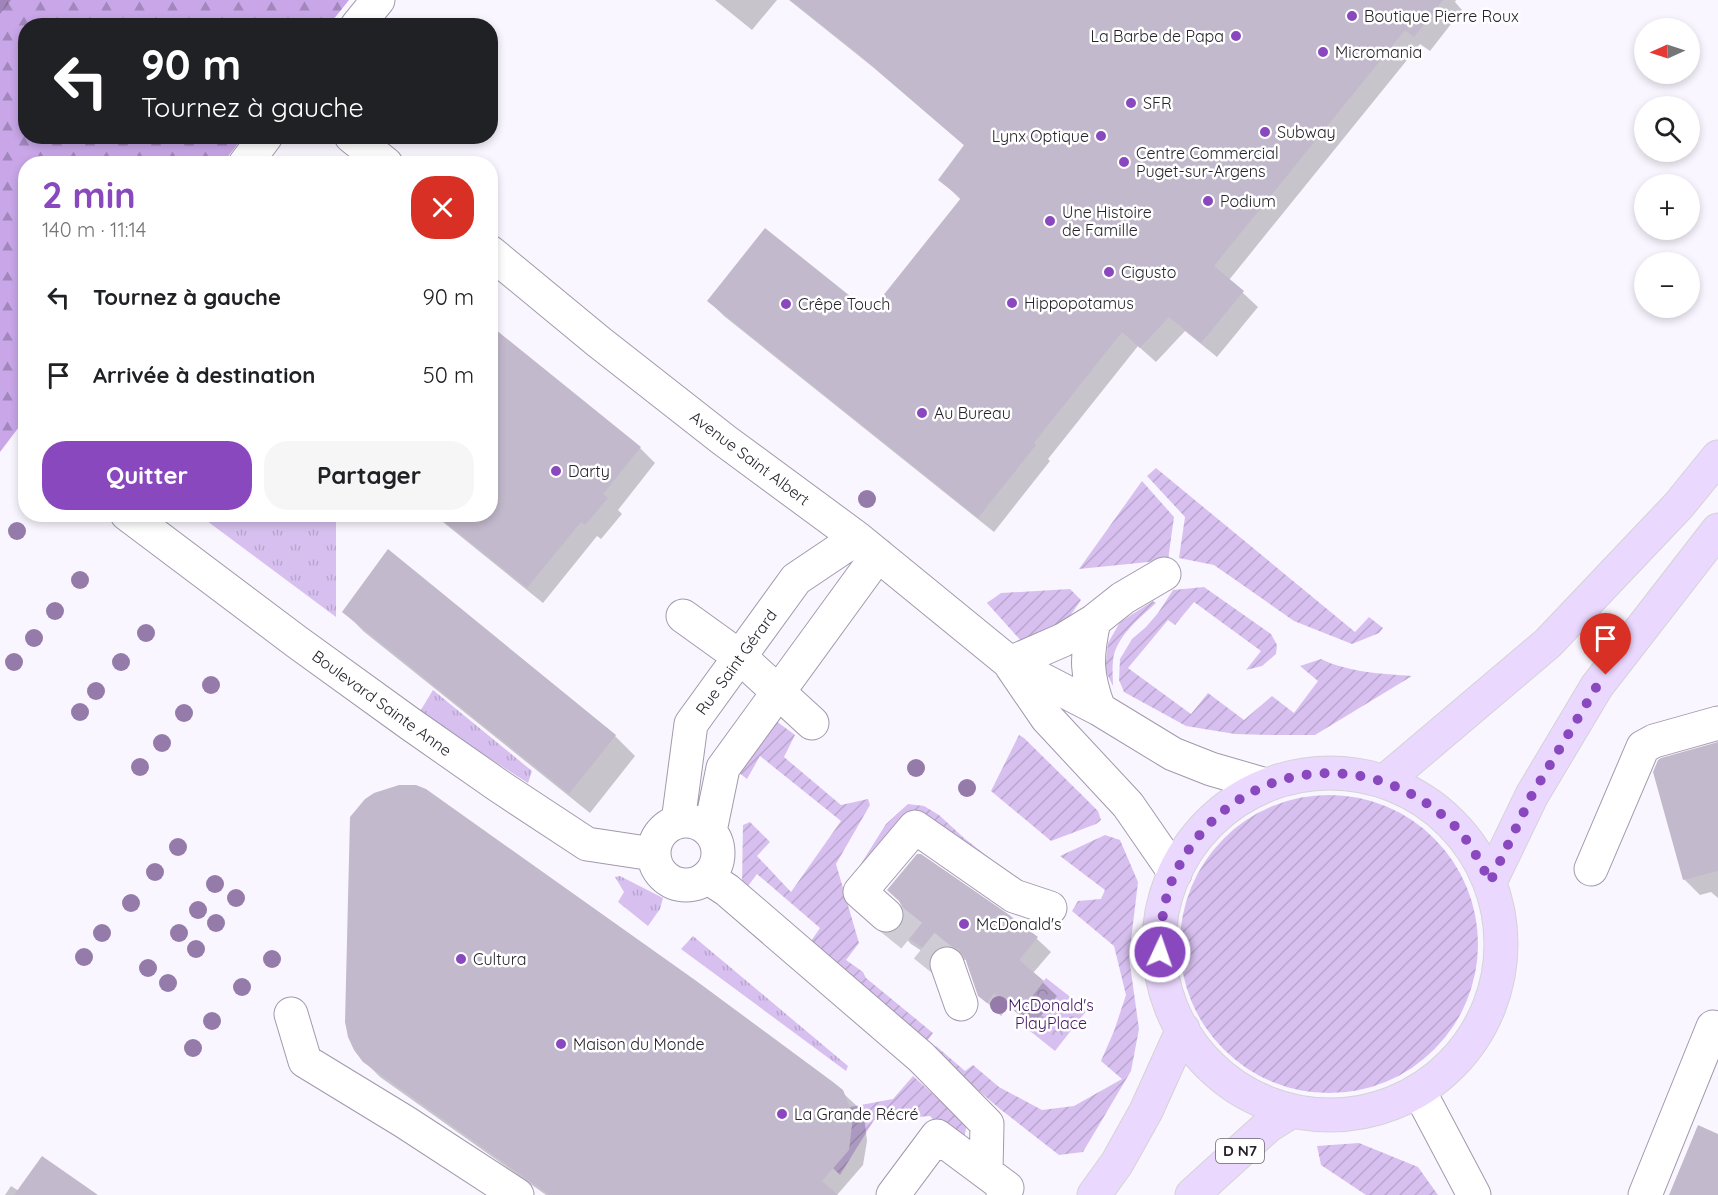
<!DOCTYPE html>
<html lang="fr">
<head>
<meta charset="utf-8">
<style>
	body { margin:0; font-family:Quicksand,sans-serif; background:#f6f6f6; color:#202124; height:100vh; display:flex; flex-direction:column; font-size:22px; white-space:nowrap }
	* { box-sizing:border-box; margin:0 }
	p { font-size:20px; color:#757577 }
	.icon { flex:none; width:33px; height:33px; fill:none; stroke:currentColor; stroke-width:2; stroke-linecap:round; stroke-linejoin:round }
	.map { position:relative; flex:1; overflow:hidden }
	.sheet { position:absolute; left:18px; top:156px; width:480px; height:366px; display:flex; flex-direction:column; background:#fff; border-radius:24px; box-shadow:0 3px 9px #0003 }
	.sheet>* { flex:none }
	.top-card { position:absolute; left:18px; top:18px; width:480px; height:126px; border-radius:24px; box-shadow:0 3px 9px #0003; background:#202124; color:#fff; overflow:hidden }
	.needle { width:39px; rotate:267deg }
	.tools { position:absolute; left:1634px; top:18px; display:grid; gap:12px }
	.tools a { display:grid; place-items:center; width:66px; height:66px; border-radius:50%; background:#fff; box-shadow:0 3px 9px #0003; font-size:30px }
	.pin { position:absolute; display:grid; place-items:center; width:51px; height:51px; color:#fff; margin:-62px -26px; border-radius:50% 50% 50% 0; rotate:-45deg; box-shadow:0 0 6px #0007 }
	.pin .icon { rotate:45deg }
	.me { position:absolute; width:66px; margin:-33px; rotate:3deg; stroke-linejoin:round; filter:drop-shadow(0 0 4px #0008) }
	.turn { display:flex; align-items:center; gap:21px; height:126px; padding:0 24px; font-size:27px }
	.turn .icon { width:78px; height:78px; stroke-width:2.5 }
	.turn b { display:block; font-size:42px; line-height:51px }
	.round { display:grid; place-items:center; flex:none; width:63px; height:63px; border-radius:24px; background:#f6f6f6 }
	.summary { display:flex; align-items:center; justify-content:space-between; height:102px; padding:0 24px }
	h1 { font-size:36px; font-weight:700; line-height:45px; color:#8948bd }
	.button { display:flex; gap:12px; margin-top:auto; padding:12px 24px }
	.button a { flex:1; height:69px; border-radius:24px; background:#8948bd; color:#fff; font-size:24px; font-weight:700; line-height:69px; text-align:center }
	.button a+a { background:#f6f6f6; color:#202124 }
	ul { padding:0; list-style:none }
	li { display:flex; align-items:center; gap:18px; height:78px; padding:0 24px }
	li div { flex:1 }
	li b { display:block; font-size:22px }
	li em { font-style:normal }
	.map>svg:first-child { display:block }
	.grass { fill:url(#grass-tufts) }
	.forest { fill:url(#forest-firs) }
	.park { fill:url(#park-crowns) }
	.garden { fill:url(#garden-furrows) }
	.shadow { fill:#0003 }
	.building { fill:#c2b9cc }
	.lines { fill:none; stroke-linecap:round; stroke-linejoin:round }
	.minor-tunnel { stroke:#d0ccd5; stroke-width:33; stroke-dasharray:33 16; stroke-linecap:butt }
	.minor-casing { stroke:#a299ac; stroke-width:35 }
	.major-casing { stroke:#d4d3d5; stroke-width:35 }
	.minor { stroke:#fff; stroke-width:33 }
	.major { stroke:#ebd8fe; stroke-width:33 }
	.tree { fill:#957ba9 }
	.route { stroke:#8948bd; stroke-width:10; stroke-dasharray:0 18 }
	.poi-dot { fill:#8948bd; stroke:#fff; stroke-width:2 }
	.labels { text-anchor:middle; stroke-width:5; stroke-linejoin:round; paint-order:stroke }
	.shield { fill:#fff; stroke:#68656b; stroke-width:1.5 }
	.shield-label { font-size:15px; font-weight:bold; fill:#27232b }
	.poi-label { font-size:16px; fill:#27232b; stroke:#fff; text-anchor:start }
	.street-label { font-size:16px; fill:#27232b; stroke:#fff }
	.park-label { font-size:16px; fill:#431763; stroke:#fff }
</style>
</head>
<body>
<div class="map">
<svg width="1718" height="1195" viewBox="0 0 1718 1195">
	<defs>
		<pattern id="grass-tufts" width="24" height="20" patternUnits="userSpaceOnUse" patternTransform="scale(1.5)"><rect width="24" height="20" fill="#d7c0ef"/><path d="M3 7l-1-3M5 7V3M7 7l1-3M15 17l-1-3M17 17v-4M19 17l1-3" fill="none" stroke="#b9a5cd"/></pattern>
		<pattern id="forest-firs" width="22" height="20" patternUnits="userSpaceOnUse" patternTransform="scale(1.5)"><rect width="22" height="20" fill="#c8a6e8"/><path d="M5 1l3.5 6h-7zM16 11l3.5 6h-7z" fill="#a287bc"/></pattern>
		<pattern id="park-crowns" width="20" height="18" patternUnits="userSpaceOnUse" patternTransform="scale(1.5)"><rect width="20" height="18" fill="#d7c0ef"/><path d="M2 6a3 3 0 1 1 6 0M12 15a3 3 0 1 1 6 0" fill="none" stroke="#b9a5cd"/></pattern>
		<pattern id="garden-furrows" width="10" height="10" patternUnits="userSpaceOnUse" patternTransform="scale(1.5)"><rect width="10" height="10" fill="#d7c0ef"/><path d="M-1 1l2-2M0 10L10 0M9 11l2-2" fill="none" stroke="#b9a5cd"/></pattern>
	</defs>
	<rect width="100%" height="100%" fill="#faf6ff"/>
	<path class="grass" d="M199,515H336V617Z
		M433,690L532,771L528,783L419,713Z
		M620,876L663,898L660,909L648,926L618,902L624,892L615,877Z
		M693,936L848,1066L846,1071L681,949Z"/>
	<path class="forest" d="M0,0H349L329,25L26,26V136L243,137L223,163L26,164L25,419L0,452Z"/>
	<path class="park" d="M1046,978L1087,1010L1055,1051L1015,1019Z"/>
	<path class="garden" d="M1156,468L1355,632L1369,617L1383,628L1379,633L1352,644L1294,621L1214,565L1179,558L1185,517L1147,476Z
		M1142,481L1174,517L1168,560L1079,569Z
		M1204,587L1271,634L1277,645L1276,654L1262,666L1246,670L1261,651L1194,602L1175,625L1168,620L1128,668L1191,714L1208,693L1244,720L1272,696L1294,713L1318,681L1300,666L1321,659C1347,672 1383,674 1412,676L1315,735H1270L1235,734L1186,726L1124,692L1119,680L1120,659L1132,639L1146,627L1158,613L1173,590Z
		M1070,589L1081,600L1059,632L1022,642L987,603L1001,593Z
		M1153,601L1156,603C1140,618 1115,637 1113,661C1112,669 1113,678 1113,686L1105,670L1108,643L1120,622Z
		M768,715L795,735L784,757L841,805L868,799L870,805L836,864L859,943L846,960L863,972L866,978L933,1033L927,1041L809,944L820,928L757,874L748,886L742,882L743,825L750,822L770,842L757,856L791,892L841,821L760,756L747,779L738,772Z
		M1019,735L1024,738L1083,796L1098,811L1101,820L1096,824L1051,841L991,791Z
		M1180 944a149 149 0 1 1 298 0a149 149 0 1 1-298 0Z
		M908,804L924,806L939,815L964,838L1007,872L923,822L854,875L886,824Z
		M1105,835L1120,840L1138,882L1129,957L1139,1029L1131,1071L1083,1152L1059,1155L1000,1109L931,1050L936,1046L965,1071L973,1065L999,1087L1042,1110L1074,1106L1122,1079L1101,1061L1114,1031L1126,995L1114,946L1072,911L1078,901L1101,899L1105,890L1060,856Z
		M913,1076L967,1125L964,1138L951,1140L930,1116L874,1120L840,1175L833,1168L850,1107L893,1099Z
		M1359,1143L1418,1167L1438,1195H1366L1321,1165L1317,1146Z"/>
	<path class="shadow" d="M0,0H11L0,14Z
		M715,0H777L752,30Z
		M789,0H1456L1455,2L1462,10L1430,51L1420,44L1229,280L1258,307L1217,357L1185,331L1156,362L1138,346L1048,459L1050,461L994,532L724,316L709,301L870,314L961,200L940,179L965,146L874,68Z
		M490,327L640,448L655,463L618,510L622,514L601,539L597,536L543,603L433,514H490Z
		M388,551L615,736L635,756L590,813L363,631L344,611Z
		M1718,744V898L1711,892L1700,895L1684,879Z
		M1007,915L1037,939L1051,952L1033,973L1057,996L1033,1026L1009,1006L1001,1016L980,996L967,960L956,959L946,967L911,944L898,930Z
		M364,1061L832,1083L858,1107L865,1124L867,1141L863,1165L837,1195H546L380,1077Z
		M11,1186L19,1191L96,1195H5Z"/>
	<path class="building" d="M790,0H1443L1414,37L1405,30L1214,266L1244,291L1201,343L1169,317L1140,348L1122,332L1034,443L1036,445L978,518L707,301L765,228L870,312L961,198L938,180L964,145L857,53Z
		M490,325L641,447L603,494L608,498L585,525L581,522L527,588L435,514H490Z
		M388,549L616,735L569,794L342,612Z
		M1718,742V871L1683,880L1653,772L1658,760L1661,758Z
		M399,785H416L426,789L695,980L833,1082L843,1090L850,1107L852,1125L849,1150L822,1181L838,1195H549L363,1062L354,1050L348,1037L345,1022L350,817L365,799L374,793Z
		M917,854H921L1008,914L1038,937L1019,960L1044,981L1018,1014L994,993L987,1003L978,996L965,958L959,949L950,946H941L932,954L896,930L900,927L904,919V910L899,901L887,890Z
		M1698,1125L1718,1134V1195H1669Z
		M42,1156L98,1195H14Z"/>
	<g class="lines">
		<path class="minor-tunnel" d="M886,915L947,964"/>
		<g class="minor-casing">
			<path id="minor" d="M357,26L378,0
				M351,136L386,164
				M245,164L266,136
				M490,252L599,342L724,440L857,538L1010,663L1099,709L1173,754L1211,769L1266,785
				M127,514L297,642L409,723L499,786L587,844L653,854
				M683,616L740,657L812,723
				M1094,621C1086,657 1086,675 1099,709
				M1010,663L1063,640L1094,621L1123,598L1164,574
				M1012,667L1047,718L1128,805L1175,873
				M654 853a32 32 0 1 1 64 0a32 32 0 1 1-64 0Z
				M678,822L691,724L796,579L857,538
				M710,831L723,768L878,555
				M1591,869L1643,747L1654,741L1718,723
				M707,877L727,890L921,1057L987,1124L986,1171
				M886,915L860,892L915,827L1014,896L1050,908
				M947,964L961,1004
				M291,1014L305,1061L405,1122L517,1195
				M1419,1091L1474,1195
				M893,1195L937,1136L1007,1188L1003,1195
				M1645,1195L1713,1027"/>
		</g>
		<g class="major-casing">
			<path id="major" d="M1159 944a171 171 0 1 1 342 0a171 171 0 1 1-342 0Z
				M1385,781L1548,643L1679,505L1718,457
				M1490,882L1532,795L1597,686L1718,530
				M1094,1195L1117,1163L1146,1111L1183,1029
				M1192,1195L1268,1126L1292,1111"/>
		</g>
		<use href="#minor" class="minor"/>
		<use href="#major" class="major"/>
	</g>
	<g class="tree">
		<circle cx="867" cy="499" r="9"/>
		<circle cx="17" cy="531" r="9"/>
		<circle cx="80" cy="580" r="9"/>
		<circle cx="55" cy="611" r="9"/>
		<circle cx="146" cy="633" r="9"/>
		<circle cx="34" cy="638" r="9"/>
		<circle cx="14" cy="662" r="9"/>
		<circle cx="121" cy="662" r="9"/>
		<circle cx="211" cy="685" r="9"/>
		<circle cx="96" cy="691" r="9"/>
		<circle cx="80" cy="712" r="9"/>
		<circle cx="184" cy="713" r="9"/>
		<circle cx="162" cy="743" r="9"/>
		<circle cx="140" cy="767" r="9"/>
		<circle cx="916" cy="768" r="9"/>
		<circle cx="967" cy="788" r="9"/>
		<circle cx="178" cy="847" r="9"/>
		<circle cx="155" cy="872" r="9"/>
		<circle cx="215" cy="884" r="9"/>
		<circle cx="236" cy="898" r="9"/>
		<circle cx="131" cy="903" r="9"/>
		<circle cx="198" cy="910" r="9"/>
		<circle cx="216" cy="923" r="9"/>
		<circle cx="102" cy="933" r="9"/>
		<circle cx="179" cy="933" r="9"/>
		<circle cx="196" cy="949" r="9"/>
		<circle cx="84" cy="957" r="9"/>
		<circle cx="272" cy="959" r="9"/>
		<circle cx="148" cy="968" r="9"/>
		<circle cx="168" cy="983" r="9"/>
		<circle cx="242" cy="987" r="9"/>
		<circle cx="999" cy="1005" r="9"/>
		<circle cx="212" cy="1021" r="9"/>
		<circle cx="193" cy="1048" r="9"/>
	</g>
	<g class="lines">
		<path class="route" d="M1160,952C1161,925 1163,897 1176,872C1228,765 1358,741 1447,819C1467,835 1479,860 1490,882L1532,795L1597,686L1606,675"/>
	</g>
	<g class="poi-dot">
		<circle cx="1352" cy="16" r="6"/>
		<circle cx="1236" cy="36" r="6"/>
		<circle cx="1323" cy="52" r="6"/>
		<circle cx="1131" cy="103" r="6"/>
		<circle cx="1265" cy="132" r="6"/>
		<circle cx="1101" cy="136" r="6"/>
		<circle cx="1124" cy="162" r="6"/>
		<circle cx="1208" cy="201" r="6"/>
		<circle cx="1050" cy="221" r="6"/>
		<circle cx="1109" cy="272" r="6"/>
		<circle cx="1012" cy="303" r="6"/>
		<circle cx="786" cy="304" r="6"/>
		<circle cx="922" cy="413" r="6"/>
		<circle cx="556" cy="471" r="6"/>
		<circle cx="964" cy="924" r="6"/>
		<circle cx="461" cy="959" r="6"/>
		<circle cx="561" cy="1044" r="6"/>
		<circle cx="782" cy="1114" r="6"/>
	</g>
	<g class="labels">
		<rect class="shield" x="1216" y="1139" width="48" height="24" rx="4.5"/>
		<g class="shield-label">
			<text x="1240" y="1156">D N7</text>
		</g>
		<g class="poi-label">
			<text x="1364" y="22">Boutique Pierre Roux</text>
			<text x="1224" y="42" text-anchor="end">La Barbe de Papa</text>
			<text x="1335" y="58">Micromania</text>
			<text x="1143" y="109">SFR</text>
			<text x="1277" y="138">Subway</text>
			<text x="1089" y="142" text-anchor="end">Lynx Optique</text>
			<text x="1136" y="159">Centre Commercial<tspan x="1136" dy="18">Puget-sur-Argens</tspan></text>
			<text x="1220" y="207">Podium</text>
			<text x="1062" y="218">Une Histoire<tspan x="1062" dy="18">de Famille</tspan></text>
			<text x="1121" y="278">Cigusto</text>
			<text x="1024" y="309">Hippopotamus</text>
			<text x="798" y="310">Crêpe Touch</text>
			<text x="934" y="419">Au Bureau</text>
			<text x="568" y="477">Darty</text>
			<text x="976" y="930">McDonald's</text>
			<text x="473" y="965">Cultura</text>
			<text x="573" y="1050">Maison du Monde</text>
			<text x="794" y="1120">La Grande Récré</text>
		</g>
		<g class="street-label">
			<text transform="translate(750 458) rotate(37)" y="6">Avenue Saint Albert</text>
			<text transform="translate(736 662) rotate(-54)" y="6">Rue Saint Gérard</text>
			<text transform="translate(382 703) rotate(36)" y="6">Boulevard Sainte Anne</text>
		</g>
		<g class="park-label">
			<text x="1051" y="1011">McDonald's<tspan x="1051" dy="18">PlayPlace</tspan></text>
		</g>
	</g>
</svg>
<div class="tools">
<a><svg class="needle" viewBox="-14 -14 28 28"><path d="M0-13l5 13h-10z" fill="#e53935"/><path d="M0 13l5-13h-10z" fill="#757577"/></svg></a>
<a><svg class="icon" aria-label="search" viewBox="0 0 24 24"><circle cx="10" cy="10" r="6"/><path d="M15 15l6 6"/></svg></a>
<a>+</a>
<a>−</a>
</div>
<div class="pin" style="left:1606px;top:675px;background:#d93025"><svg class="icon" aria-label="arrive" viewBox="0 0 24 24"><path d="M6 21V4h12l-3 4 3 4H6"/></svg></div>
<svg class="me" style="left:1160px;top:952px" viewBox="-20 -20 40 40"><circle r="17" fill="#8948bd" stroke="#fff" stroke-width="3"/><path d="M0-11L8 9 0 5-8 9z" fill="#fff"/></svg>
<div class="top-card">
<div class="turn"><svg class="icon" aria-label="left" viewBox="0 0 24 24"><path d="M17 20v-9H6M10 6l-5 5 5 5"/></svg><div><b>90 m</b>Tournez à gauche</div></div>
</div>
<section class="sheet">
<div class="summary"><div><h1>2 min</h1><p>140 m · 11:14</p></div><a class="round" style="background:#d93025;color:#fff"><svg class="icon" aria-label="close" viewBox="0 0 24 24"><path d="M6 6l12 12M18 6L6 18"/></svg></a></div>
<ul>
<li><svg class="icon" aria-label="left" viewBox="0 0 24 24"><path d="M17 20v-9H6M10 6l-5 5 5 5"/></svg><div><b>Tournez à gauche</b></div><em>90 m</em></li>
<li><svg class="icon" aria-label="arrive" viewBox="0 0 24 24"><path d="M6 21V4h12l-3 4 3 4H6"/></svg><div><b>Arrivée à destination</b></div><em>50 m</em></li>
</ul>
<div class="button"><a>Quitter</a><a>Partager</a></div>
</section>
</div>
</body>
</html>
